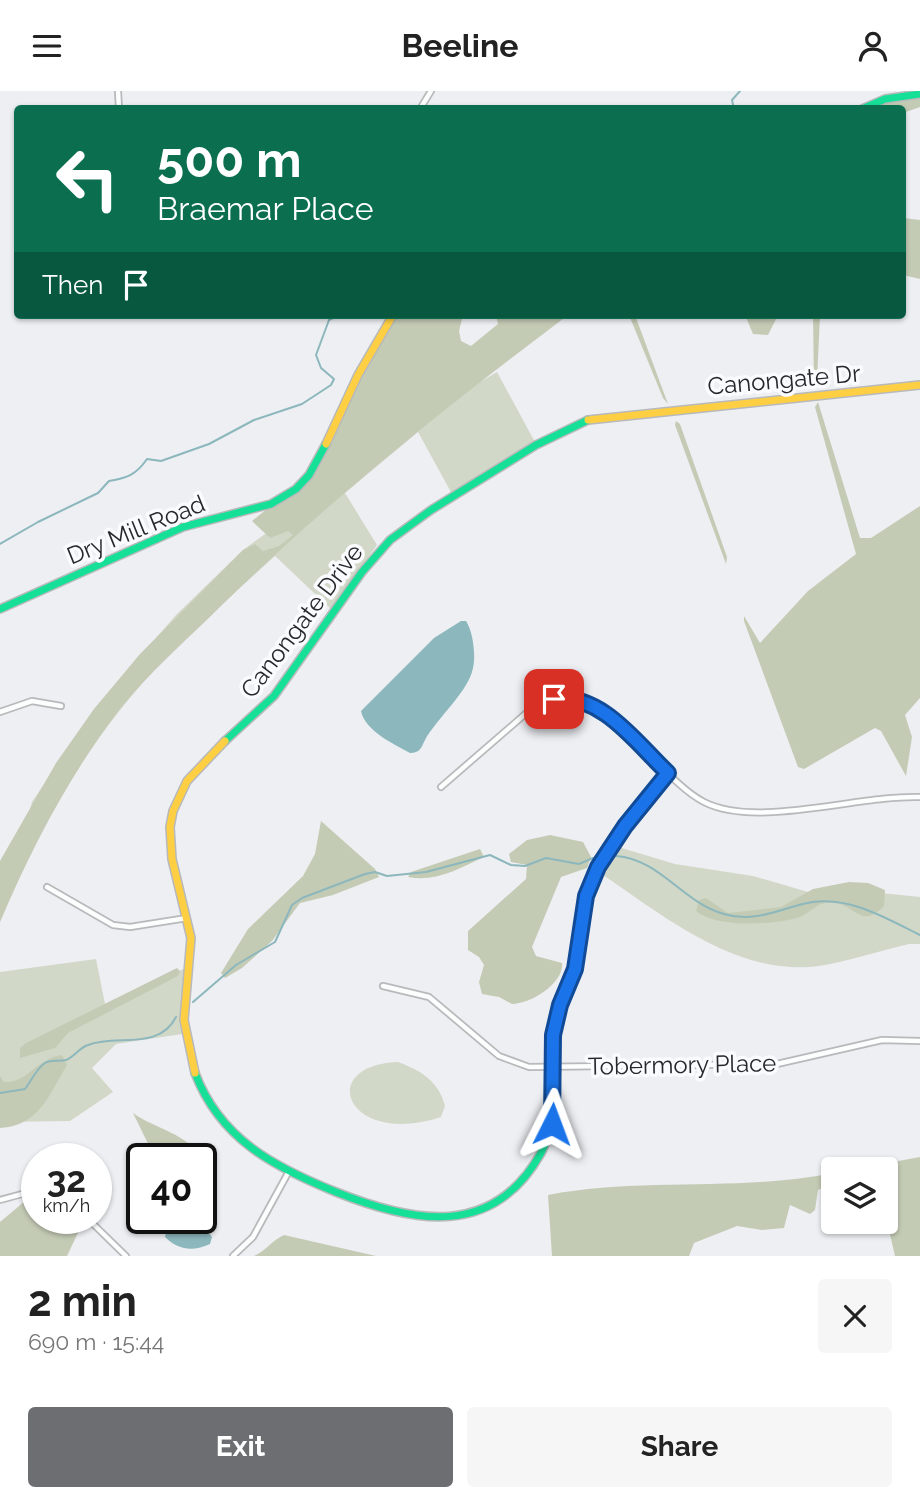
<!DOCTYPE html>
<html lang="en">
<head>
<meta charset="utf-8">
<style>
	body { margin:0; font-family:Raleway,sans-serif; background:#f6f6f6; color:#222; height:100vh; display:flex; flex-direction:column; font-size:26px; white-space:nowrap }
	* { box-sizing:border-box; margin:0 }
	p { font-size:23px; color:#767676 }
	.icon { flex:none; width:38px; height:38px; fill:none; stroke:currentColor; stroke-width:2; stroke-linecap:round; stroke-linejoin:round }
	.map { position:relative; height:1165px; overflow:hidden }
	.side { display:flex; flex-direction:column; background:#fff; flex:1 }
	.side>* { flex:none }
	.guide { position:absolute; left:14px; top:14px; width:892px; height:214px; border-radius:7px; box-shadow:0 2px 5px #0004; background:#0b6e4f; color:#fff; overflow:hidden }
	.fabs { position:absolute; left:821px; top:1066px; display:grid; gap:14px }
	.fabs a { display:grid; place-items:center; width:77px; height:77px; border-radius:7px; background:#fff; box-shadow:0 2px 5px #0004; font-size:35px }
	.speed { position:absolute; left:21px; top:1052px; display:flex; gap:14px; font-size:35px; font-weight:700; text-align:center }
	.speed>* { display:grid; place-content:center; width:91px; height:91px; border-radius:50%; background:#fff; box-shadow:0 2px 5px #0004; line-height:1 }
	.speed small { font-size:18px; font-weight:400 }
	.speed .limit { border:4px solid #111; border-radius:10px; background:#fff; color:#111 }
	.pin { position:absolute; display:grid; place-items:center; width:60px; height:60px; color:#fff; margin:-30px; border-radius:14px; box-shadow:0 4px 10px #0006 }
	.me { position:absolute; width:77px; margin:-38px; rotate:3deg; stroke-linejoin:round; filter:drop-shadow(0 0 5px #0008) }
	.turn { display:flex; align-items:center; gap:24px; height:147px; padding:0 28px; font-size:32px }
	.turn .icon { width:91px; height:91px; stroke-width:2.5 }
	.turn b { display:block; font-size:49px; line-height:60px }
	.then { display:flex; align-items:center; height:66px; padding:0 28px; background:#0003; gap:14px; font-size:26px }
	.round { display:grid; place-items:center; flex:none; width:74px; height:74px; border-radius:7px; background:#f6f6f6 }
	.summary { display:flex; align-items:center; justify-content:space-between; height:119px; padding:0 28px }
	h1 { font-size:42px; font-weight:700; line-height:52px }
	.button { display:flex; gap:14px; margin-top:auto; padding:14px 28px }
	.button a { flex:1; height:80px; border-radius:7px; background:#6d6e71; color:#fff; font-size:28px; font-weight:700; line-height:80px; text-align:center }
	.button a+a { background:#f6f6f6; color:#222 }
	header { display:flex; justify-content:space-between; align-items:center; height:91px; padding:0 28px; background:#fff; font-size:32px; font-weight:700 }
	.map>svg:first-child { display:block }
	.green { fill:#d2d8c8 }
	.forest { fill:#c4cbb5 }
	.water { fill:#8cb7bc }
	.lines { fill:none; stroke-linecap:round; stroke-linejoin:round }
	.stream { stroke:#8cb7bc; stroke-width:2 }
	.street-casing { stroke:#b8b9bb; stroke-width:8 }
	.fast-casing { stroke:#b8b9bb; stroke-width:10 }
	.slow-casing { stroke:#b8b9bb; stroke-width:10 }
	.street { stroke:#fcfdfd; stroke-width:4.5 }
	.fast { stroke:#16e098; stroke-width:7 }
	.slow { stroke:#ffcf43; stroke-width:7 }
	.route-casing { stroke:#114b97; stroke-width:18 }
	.route { stroke:#1a73e8; stroke-width:12 }
	.labels { text-anchor:middle; stroke-width:7; stroke-linejoin:round; paint-order:stroke }
	.street-label { font-size:24px; fill:#28282b; stroke:#fafbfe }
</style>
</head>
<body>
<header><svg class="icon" aria-label="menu" viewBox="0 0 24 24"><path d="M4 6h16M4 12h16M4 18h16"/></svg>Beeline<svg class="icon" aria-label="person" viewBox="0 0 24 24"><circle cx="12" cy="8" r="4"/><path d="M4 21q1-7 8-7t8 7"/></svg></header>
<div class="map">
<svg width="920" height="1165" viewBox="0 0 920 1165">
	<rect width="100%" height="100%" fill="#edeff3"/>
	<path class="green" d="M568,224L480,291L497,281L536,353L452,403L418,341L345,402L377,454L331,518L275,465C221,514 162,564 117,623C68,685 31,758 0,831L32,711L94,618L176,524L243,459Z
		M615,755L675,773L753,785L815,803L881,802L920,806V853H909C879,860 849,870 819,875C737,886 664,825 600,782Z
		M96,868L105,913L186,877L182,943L116,953L92,977L113,1001L70,1030L0,1031V881Z
		M398,971C420,979 439,990 445,1015L441,1026C346,1057 315,974 398,971Z"/>
	<path class="forest" d="M920,5V16L903,22V18H868L898,8Z
		M903,127L920,129V188L903,184Z
		M393,224H463L459,240L461,250L471,255L498,233L496,224H568C448,314 331,408 223,513C187,549 147,583 116,623C68,687 31,758 0,831V770L56,672L94,618L140,563L243,459L255,453L263,460L279,455L293,444L288,440L270,447L252,430L309,384L356,288Z
		M629,224H635L668,313L663,307Z
		M745,224H778L768,244L753,243Z
		M813,224H820L817,289L814,293Z
		M818,311L860,447H871L920,415V607L905,624L912,646L906,685L881,640L875,637L804,678L798,676L744,530V525L760,552L808,500L856,463L815,316Z
		M676,330L680,333L727,466L726,473L675,334Z
		M321,730L375,778L379,786L333,804L300,812L272,850L242,877L225,887L221,882L248,838L303,785L315,763Z
		M550,744L583,751L591,766L587,777L561,786L532,856L536,865L562,872C564,893 530,913 512,913L499,906L482,903L479,891L484,874L479,866L468,859V840L526,788L527,774L511,771L509,763L527,749Z
		M480,758L484,766C460,777 435,792 408,786L411,781Z
		M849,791L868,792L885,799L884,815C861,840 854,812 831,811C817,811 810,823 797,827C772,834 716,837 696,820L699,809L706,807L728,822L781,816L813,798Z
		M177,877L180,880L178,885L68,942L55,957L20,967V957L26,952Z
		M62,964L67,974C49,1004 39,1035 0,1037V985L4,991C29,992 35,968 62,964Z
		M133,1022C153,1037 189,1043 201,1067H155Z
		M920,1066V1165H895L886,1126V1078H855Z
		M833,1082V1092L818,1099L815,1119L810,1123L790,1114L784,1137L762,1139L737,1135L694,1152L689,1165H552L548,1104C642,1086 739,1101 833,1082Z
		M37,1104V1127H85L67,1165H0V1131L31,1105Z
		M284,1144L376,1165H254C266,1160 272,1149 284,1144Z"/>
	<path class="water" d="M461,530H466C473,540 476,565 473,577C469,600 437,627 425,649C421,657 420,662 410,662C394,653 365,640 361,620L434,547Z
		M198,1127L212,1146L210,1153C193,1161 178,1159 165,1146L166,1142Z"/>
	<g class="lines">
		<path class="stream" d="M734,18L732,9L740,0
			M371,224H373
			M0,453L38,431L98,402L109,390C127,387 136,384 147,368L161,370L209,353L254,329L302,313L331,294L334,288L321,277L316,264L329,229L339,224
			M616,765C660,768 683,812 724,823C756,833 782,816 813,811C852,806 887,828 920,844
			M193,911L236,874L275,851L292,814L302,807L365,783L375,781L387,785L426,781L490,764L511,774L525,775L546,767L579,773L593,767
			M0,1002L25,998C32,989 36,978 45,972C52,968 58,971 66,969C74,966 79,957 88,954C117,943 159,960 176,926"/>
		<g class="street-casing">
			<path id="street" d="M118,0L119,18
				M420,18L431,0
				M0,621L32,610L61,615
				M441,696L531,618C601,574 650,683 704,711C757,738 858,704 920,706
				M47,796L113,834L130,836L187,827
				M383,895L429,906L499,965L529,976L777,973L882,949L920,950
				M0,1109L37,1099
				M87,1127L126,1165
				M233,1165L253,1146L288,1082"/>
		</g>
		<g class="fast-casing">
			<path id="fast" d="M862,18L885,8L920,3
				M0,518L183,436L271,413L296,398L309,384L326,353
				M225,650L274,605L362,481L390,449L431,419L536,354L588,329
				M195,982C220,1048 274,1076 336,1101C413,1132 493,1148 541,1062C560,1027 551,980 554,942"/>
		</g>
		<g class="slow-casing">
			<path id="slow" d="M588,329L920,294
				M326,353L358,284L393,224
				M554,942L575,879L584,811L594,784L622,738L669,682
				M195,982L184,929L191,847L172,768L170,736L173,720L187,690L225,650"/>
		</g>
		<use href="#street" class="street"/>
		<use href="#fast" class="fast"/>
		<use href="#slow" class="slow"/>
	</g>
	<g class="lines">
		<g class="route-casing">
			<path id="route" d="M552,1033L553,944L560,914L575,878L586,805L598,776L625,735L668,682C637,653 602,602 554,608"/>
		</g>
		<use href="#route" class="route"/>
	</g>
	<g class="labels">
		<g class="street-label">
			<text transform="translate(784 289) rotate(-5)" y="8">Canongate Dr</text>
			<text transform="translate(136 439) rotate(-22)" y="8">Dry Mill Road</text>
			<text transform="translate(302 530) rotate(-53)" y="8">Canongate Drive</text>
			<text transform="translate(682 974) rotate(-1)" y="8">Tobermory Place</text>
		</g>
	</g>
</svg>
<div class="fabs">
<a><svg class="icon" aria-label="layers" viewBox="0 0 24 24"><path d="M12 4l9 5-9 5-9-5zM3 14l9 5 9-5"/></svg></a>
</div>
<div class="speed"><div>32<small>km/h</small></div><div class="limit">40</div></div>
<div class="pin" style="left:554px;top:608px;background:#d93025"><svg class="icon" aria-label="arrive" viewBox="0 0 24 24"><path d="M6 21V4h12l-3 4 3 4H6"/></svg></div>
<svg class="me" style="left:552px;top:1033px" viewBox="-20 -20 40 40"><path d="M0-17L14 15 0 8-14 15z" fill="#1a73e8" stroke="#fff" stroke-width="4"/></svg>
<div class="guide">
<div class="turn"><svg class="icon" aria-label="left" viewBox="0 0 24 24"><path d="M17 20v-9H6M10 6l-5 5 5 5"/></svg><div><b>500 m</b>Braemar Place</div></div>
<div class="then">Then<svg class="icon" aria-label="arrive" viewBox="0 0 24 24"><path d="M6 21V4h12l-3 4 3 4H6"/></svg></div>
</div>
</div>
<section class="side">
<div class="summary"><div><h1>2 min</h1><p>690 m · 15:44</p></div><a class="round"><svg class="icon" aria-label="close" viewBox="0 0 24 24"><path d="M6 6l12 12M18 6L6 18"/></svg></a></div>
<div class="button"><a>Exit</a><a>Share</a></div>
</section>
</body>
</html>
